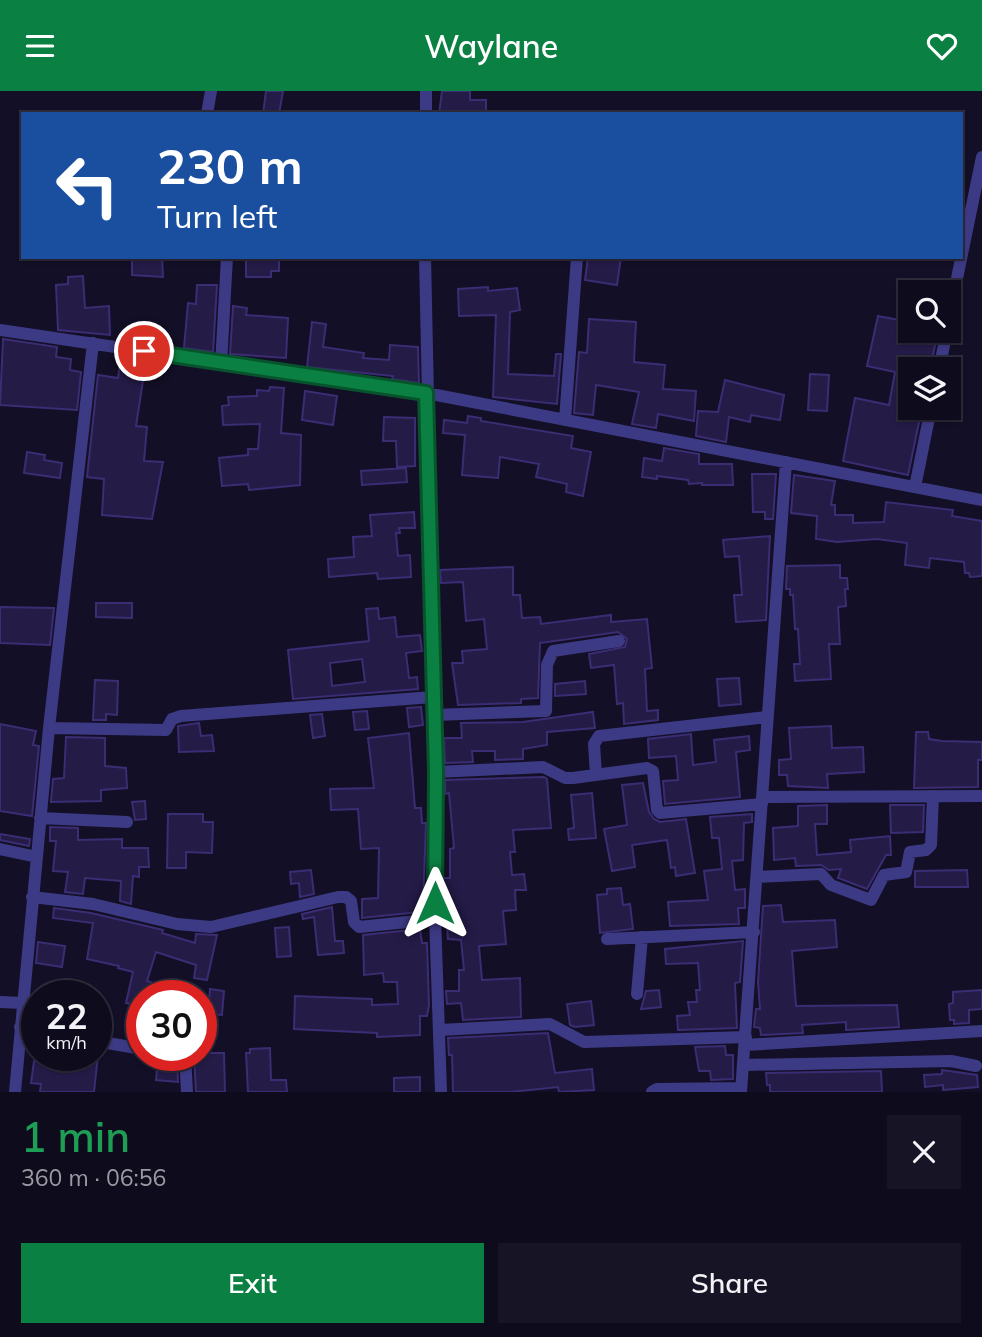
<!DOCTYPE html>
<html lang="en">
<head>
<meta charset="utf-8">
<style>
	body { margin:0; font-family:Mulish,sans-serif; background:#171425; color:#f1f3f6; height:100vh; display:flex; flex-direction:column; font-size:26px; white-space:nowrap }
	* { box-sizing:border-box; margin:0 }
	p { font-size:23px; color:#9b9ba3 }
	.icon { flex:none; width:38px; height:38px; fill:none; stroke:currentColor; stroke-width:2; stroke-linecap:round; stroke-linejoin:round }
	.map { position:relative; height:1001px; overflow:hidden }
	.panel { display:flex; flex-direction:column; background:#0e0b1c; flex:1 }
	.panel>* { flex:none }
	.hud { position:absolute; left:21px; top:21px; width:942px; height:147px; border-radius:0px; box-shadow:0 2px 5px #0004,0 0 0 2px #2e2b3b; background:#1a4fa0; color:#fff; overflow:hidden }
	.tools { position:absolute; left:898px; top:189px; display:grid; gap:14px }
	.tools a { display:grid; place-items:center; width:63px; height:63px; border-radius:0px; background:#0e0b1c; box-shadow:0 2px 5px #0004,0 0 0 2px #2e2b3b; font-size:35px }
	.speed { position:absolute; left:21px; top:889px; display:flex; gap:14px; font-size:35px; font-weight:700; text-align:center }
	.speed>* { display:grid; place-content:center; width:91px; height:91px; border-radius:50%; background:#0e0b1c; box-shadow:0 2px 5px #0004,0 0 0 2px #2e2b3b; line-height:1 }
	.speed small { font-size:18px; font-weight:400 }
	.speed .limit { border:10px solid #d22; background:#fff; color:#111 }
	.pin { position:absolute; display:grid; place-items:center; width:60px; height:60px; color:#fff; margin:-30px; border:4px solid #fff; border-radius:50%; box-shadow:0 2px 7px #0007 }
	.me { position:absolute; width:77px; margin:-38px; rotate:0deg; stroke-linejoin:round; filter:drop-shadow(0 0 5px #0008) }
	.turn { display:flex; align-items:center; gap:24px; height:147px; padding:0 21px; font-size:32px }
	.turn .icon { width:91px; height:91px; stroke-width:2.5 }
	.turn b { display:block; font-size:49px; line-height:60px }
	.round { display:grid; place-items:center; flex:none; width:74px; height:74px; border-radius:0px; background:#171425 }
	.summary { display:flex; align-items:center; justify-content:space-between; height:119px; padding:0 21px }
	h1 { font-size:42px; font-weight:600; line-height:52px; color:#1e9e55 }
	.cta { display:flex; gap:14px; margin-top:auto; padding:14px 21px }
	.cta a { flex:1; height:80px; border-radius:0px; background:#0b8043; color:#fff; font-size:28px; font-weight:600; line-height:80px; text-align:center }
	.cta a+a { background:#171425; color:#f1f3f6 }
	header { display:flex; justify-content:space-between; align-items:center; height:91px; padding:0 21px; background:#0b8043; color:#fff; font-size:32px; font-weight:600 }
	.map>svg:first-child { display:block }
	.building { fill:#241b47; stroke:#3b2d73; stroke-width:2; fill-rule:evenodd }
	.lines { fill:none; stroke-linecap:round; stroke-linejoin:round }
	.minor { stroke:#3d3a85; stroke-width:12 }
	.route-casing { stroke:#07532c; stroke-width:18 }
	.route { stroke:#0b8043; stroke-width:12 }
</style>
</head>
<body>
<header><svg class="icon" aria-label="menu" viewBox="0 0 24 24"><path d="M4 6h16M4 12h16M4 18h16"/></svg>Waylane<svg class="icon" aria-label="heart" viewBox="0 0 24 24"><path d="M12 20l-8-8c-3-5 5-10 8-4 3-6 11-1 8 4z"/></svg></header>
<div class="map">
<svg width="982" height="1001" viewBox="0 0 982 1001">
	<rect width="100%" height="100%" fill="#130f26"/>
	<path class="building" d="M266,0H283L279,23H263Z
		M442,0H470V9H486V23H439Z
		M132,166H162L163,186L132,184Z
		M246,166H279V180H271V186H246Z
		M588,166H621L617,194L585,189Z
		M83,185L85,217L109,215L110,244L58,239L56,194L68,193V186Z
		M197,194H217L213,261L184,257L188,212L196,213Z
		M488,196V200L517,197L520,219L510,221L508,283L554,285L556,263H561L557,313L493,306L496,224L459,225L458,198Z
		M233,215L247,217L246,224L288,227L286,267L230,263Z
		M878,225L910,231V240H938L930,278H910V317H922L908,384L843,370L855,307L889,314L895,281L867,275Z
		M589,228L636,231L634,271L665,274L663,298L696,300L694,330L658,323L656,337L632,333L639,301L596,294L593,324L574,322L579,261L587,262Z
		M312,231L326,233L323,256L364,262L363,267L389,269L390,254L418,256L419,292L392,288L393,285L307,276Z
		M3,248L57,256L56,266L71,268L70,279L81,281L77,319L0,314Z
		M121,266L146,270L136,335L147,336L144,370L163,371L152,428L102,424L104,388L87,386L98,284L118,287Z
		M810,283L829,284L827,320L808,319Z
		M725,289L784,304L780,329L751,324L750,331L729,326L726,351L696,345L698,320L718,321Z
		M270,296L284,297L281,342L301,344L300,394L249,399L248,393L222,395L219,367L248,364V358H258L260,333L223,334L222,315L229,314L228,306L257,305V299L269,300Z
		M305,300L337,305L333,334L302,329Z
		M468,325L481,327V330L573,345L571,357L591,361L583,405L566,401L567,393L536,386L539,373L500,366L498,387L462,384L465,344L443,342L444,329L467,332Z
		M384,326L415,327V375L397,376L396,350H383Z
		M664,357L699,363V373H732L733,394H702V392L689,393L688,389L657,385V388L642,386L644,367L662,370Z
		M27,361L45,364L44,369L62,372L60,387L24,382Z
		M406,377L407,391L362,394L361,380Z
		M752,383H776L773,428H765V421H753Z
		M794,384L835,390L831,414H835V424H853V432L884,431L886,411L953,419L952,425L982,430V485L970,486L969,482H965L964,471L930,467L929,477L905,474L907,452L877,448L837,451L816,448L817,425L791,422Z
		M414,421L415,437H399L400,442H396L398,465L410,464L411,486L378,488L377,482L329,486L328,468L354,466L353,446L372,445L370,424Z
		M770,445L766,529L736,531L734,504H742L739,465L725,466L723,449Z
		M840,474V487H847L848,498H845L846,515L838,516L840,553H829L831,588L795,590L794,573H800L798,538H795L793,504H790V498H786L787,475Z
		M513,476V504H520L522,527L540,526L541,533L611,524V531L647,528L652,577L645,578L647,620L658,619V629L624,633L623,612L617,613L614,574L591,577L589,563L625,556L627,548L618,541L540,552L538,607L521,608V612L458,614L452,572H463L462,560L487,558L484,528L466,530L463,491L441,492L440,479Z
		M96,512H132V527L96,526Z
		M0,516L54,517L50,554L0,552Z
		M378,517L379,528L395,526L397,546L420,544L422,560L406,562L409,587L417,586L418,598L293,608L288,559L369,550L366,518ZM362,568L365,591L332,595L330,572Z
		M739,587L741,613L719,615L717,588Z
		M95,589L118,590L117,624L106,623V629H93Z
		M585,590L586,603L555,605V593Z
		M421,616L423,634L409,636L407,617Z
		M367,620L369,638L355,639L353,621Z
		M593,621L595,637L547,641V654L523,658V668L495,669V660H472L473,671L445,672L444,647H462L461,632L523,631Z
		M322,623L325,645L313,647L310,624Z
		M199,632L201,645L212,644L214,660L179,661L178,635Z
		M0,633L36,640L33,654L39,655L32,725L0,720Z
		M831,635L832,657L863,656L864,681L827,683L828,697L788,695L787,684H779V669L791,668L789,637Z
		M916,641H928L929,648L942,650L982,651V669H978V696L914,697Z
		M409,642L415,717H421L422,732H426L423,815H419V821L362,827V808L378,807L379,757L361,758L358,718L331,719L330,698L374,697L368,647Z
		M691,643L693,674L716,671L714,649L749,645L750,659L736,661L740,706L665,713L663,690L678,689L676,665L649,667L648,648Z
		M66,646L105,647V675L126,677L127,697L101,699V710L51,711L53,688L64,687Z
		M544,686L547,688L551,737L513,739L515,761H510L512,784L524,783L526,799H515L516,819L503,820L506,853L479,855L482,889L520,887L521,926L463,929L461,912L447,913L446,900H459V879H464L461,849L448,848L443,787H450V758L454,757L449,702L445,703V689Z
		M643,692L649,721L654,728L660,731L686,728L695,782L676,785L675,776L671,777L667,749L632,754L635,776L612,780L604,738L627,734L622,694Z
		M592,702L596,747L569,749L568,738L574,737L571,704Z
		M145,710L146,728L135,729L132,711Z
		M827,714V733H815L817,764L851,761L850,749L890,745L891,764H886L867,798L838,787L841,778L829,779L821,774L796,775L795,767L774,769L773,737L798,735V715Z
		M890,714H924L923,741L891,742Z
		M168,723H203V731H213L212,762L186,761V777H167Z
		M752,723V731L744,732L743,769L732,770L735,799L745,798V817H738L739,833L670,835L668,811L708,809L704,780L722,778L719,747H712L710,726Z
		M50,736L78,737V749L122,748V757H148L149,776H139V786L133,785L131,813L120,810L121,790L85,787L83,803L65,801L68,781L53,780L56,750H50Z
		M0,743L30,748L29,755L0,749Z
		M311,779L314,803L300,806L299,792L291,793L290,781Z
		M967,779L968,796H915V780Z
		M621,797L623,814L630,813L633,838L600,842L597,804L607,803V798Z
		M781,814L783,831L835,829L837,856L792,860L796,915L897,914L899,936L846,939V931L802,934L803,942L761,944L760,937L754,936L756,918H760L758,891L763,815Z
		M332,816L335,850H343L344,862L318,864L314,826L303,828L302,823Z
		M54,817L91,822L163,839L162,842L195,852L196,843L217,844L207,889L194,887L196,874L156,861L147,890L153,892L149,905H142V916L126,912L133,881L118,877L119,875L87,868L93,832L53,827Z
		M289,836L291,865L277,866L275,837Z
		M420,838L422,852H427L429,914L427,925H420V944L377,946V942L294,938L295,905L372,908V914L398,913L397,891H384L383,882L364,884L363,844Z
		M743,850L740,891L735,892L737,937L678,939L677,925L690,924L688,911H697L696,899H700L698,872L666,873L665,858Z
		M38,851L65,855L62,876L36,872Z
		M210,898L224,900L222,924L208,923Z
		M659,899L661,916L641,918L646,900Z
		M982,899V918L969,919V932L954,933V929H950L949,913L953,912V901Z
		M591,910L594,934L575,936L570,934L567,913Z
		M548,942L555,982L592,978L594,999L559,1001L558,996L510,1001H453L452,964H449L448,947Z
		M725,955L726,964H733V988L711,989L710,980H699L695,956Z
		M270,957L271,989H286L287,1001H248L246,962H250V958Z
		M201,962H224L225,1001H196L194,964Z
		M65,964H98L94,1001H40L41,993L31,992L34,970L64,974Z
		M158,967L177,969L178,991L156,989Z
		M942,979L977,984L978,996L943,999V994L925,996L924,984L942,983Z
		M881,980L882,1001H770V994H767L766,982Z
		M420,986V1001H394V987Z"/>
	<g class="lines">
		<path class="minor" d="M207,23L211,0
			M426,23V0
			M425,166L436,681L434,796L441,1001
			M948,231L982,66
			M0,239L426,302L982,409
			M221,274L227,166
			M939,278L947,240
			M565,329L577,166
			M915,396L931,317
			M434,624L546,620L547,574L553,560L619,550
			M49,637L166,639L172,628L181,625L433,606
			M436,681L543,676L565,687H573L647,677L653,680L657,719L660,722L762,713
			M596,684L594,653L599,645L767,626
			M763,706L982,705
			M40,727L127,731
			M0,758L37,766
			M757,786L821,783L831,794L871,809L884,784L906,781L910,761L926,759L931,754L933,705
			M32,806L93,813L177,833L211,836L338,806H346L351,810L354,831L359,836L436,828
			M607,848L754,841
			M637,903L642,846
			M0,911L23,912
			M20,936L37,939
			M440,939L550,933L584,951L746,946
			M96,950L142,958
			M745,954L982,940
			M185,964L187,1001
			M743,974L951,970L976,975
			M15,1001L49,637L93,252
			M652,1001L657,998L741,997
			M741,1001L786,371"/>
	</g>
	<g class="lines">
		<g class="route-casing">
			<path id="route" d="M144,260L426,302L436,681L435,812"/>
		</g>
		<use href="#route" class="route"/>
	</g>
</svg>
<div class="tools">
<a><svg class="icon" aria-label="search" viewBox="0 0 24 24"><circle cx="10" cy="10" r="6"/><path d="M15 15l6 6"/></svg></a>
<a><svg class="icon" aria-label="layers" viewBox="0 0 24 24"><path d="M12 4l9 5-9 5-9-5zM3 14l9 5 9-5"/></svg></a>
</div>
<div class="speed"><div>22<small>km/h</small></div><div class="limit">30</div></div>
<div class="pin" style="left:144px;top:260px;background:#d93025"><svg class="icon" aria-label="arrive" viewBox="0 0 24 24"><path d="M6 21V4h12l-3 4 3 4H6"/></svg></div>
<svg class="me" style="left:435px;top:812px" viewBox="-20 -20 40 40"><path d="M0-17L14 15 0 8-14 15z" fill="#0b8043" stroke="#fff" stroke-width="4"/></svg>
<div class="hud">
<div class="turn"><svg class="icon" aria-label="left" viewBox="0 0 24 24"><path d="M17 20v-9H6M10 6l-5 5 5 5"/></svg><div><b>230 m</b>Turn left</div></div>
</div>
</div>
<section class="panel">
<div class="summary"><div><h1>1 min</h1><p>360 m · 06:56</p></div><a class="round"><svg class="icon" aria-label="close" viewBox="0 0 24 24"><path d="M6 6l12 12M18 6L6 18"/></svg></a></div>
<div class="cta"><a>Exit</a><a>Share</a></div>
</section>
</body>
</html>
